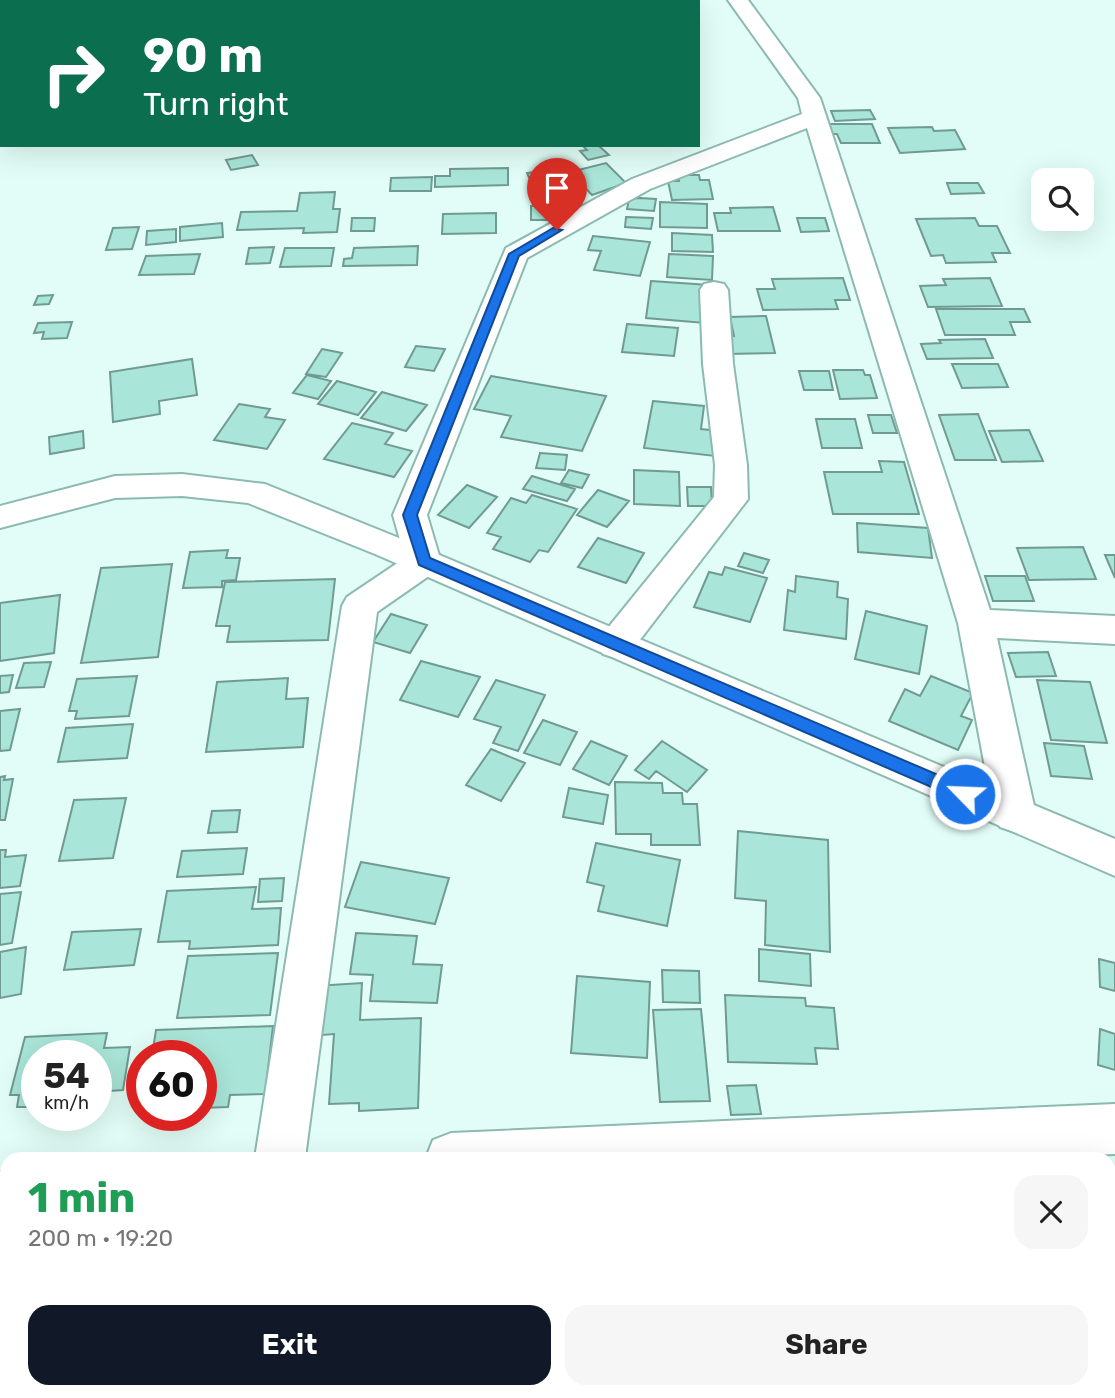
<!DOCTYPE html>
<html lang="en">
<head>
<meta charset="utf-8">
<style>
	body { margin:0; font-family:Rubik,sans-serif; background:#f6f6f6; color:#222; height:100vh; display:flex; flex-direction:column; font-size:26px; white-space:nowrap }
	* { box-sizing:border-box; margin:0 }
	p { font-size:23px; color:#767676 }
	.icon { flex:none; width:38px; height:38px; fill:none; stroke:currentColor; stroke-width:2; stroke-linecap:round; stroke-linejoin:round }
	.map { position:relative; flex:1; overflow:hidden }
	.side { position:absolute; left:0px; top:1152px; width:1116px; height:247px; display:flex; flex-direction:column; background:#fff; border-radius:21px 21px 0 0; box-shadow:0 7px 28px #0002 }
	.side>* { flex:none }
	.hud { position:absolute; left:0px; top:0px; width:700px; height:147px; box-shadow:0 7px 28px #0002; background:#0b6e4f; color:#fff; overflow:hidden }
	.fabs { position:absolute; left:1031px; top:168px; display:grid; gap:14px }
	.fabs a { display:grid; place-items:center; width:63px; height:63px; border-radius:14px; background:#fff; box-shadow:0 7px 28px #0002; font-size:35px }
	.speed { position:absolute; left:21px; top:1040px; display:flex; gap:14px; font-size:35px; font-weight:700; text-align:center }
	.speed>* { display:grid; place-content:center; width:91px; height:91px; border-radius:50%; background:#fff; box-shadow:0 7px 28px #0002; line-height:1 }
	.speed small { font-size:18px; font-weight:400 }
	.speed .limit { border:10px solid #d22; background:#fff; color:#111 }
	.pin { position:absolute; display:grid; place-items:center; width:60px; height:60px; color:#fff; margin:-72px -30px; border-radius:50% 50% 50% 0; rotate:-45deg; box-shadow:0 0 7px #0007 }
	.pin .icon { rotate:45deg }
	.me { position:absolute; width:77px; margin:-38px; rotate:294deg; stroke-linejoin:round; filter:drop-shadow(0 0 5px #0008) }
	.turn { display:flex; align-items:center; gap:24px; height:147px; padding:0 28px; font-size:32px }
	.turn .icon { width:91px; height:91px; stroke-width:2.5 }
	.turn b { display:block; font-size:49px; line-height:60px }
	.round { display:grid; place-items:center; flex:none; width:74px; height:74px; border-radius:21px; background:#f6f6f6 }
	.overview { display:flex; align-items:center; justify-content:space-between; height:119px; padding:0 28px }
	h1 { font-size:42px; font-weight:700; line-height:52px; color:#1e9e55 }
	.action { display:flex; gap:14px; margin-top:auto; padding:14px 28px }
	.action a { flex:1; height:80px; border-radius:21px; background:#111827; color:#fff; font-size:28px; font-weight:700; line-height:80px; text-align:center }
	.action a+a { background:#f6f6f6; color:#222 }
	.map>svg:first-child { display:block }
	.building { fill:#a9e5d8; stroke:#709b92; stroke-width:2 }
	.lines { fill:none; stroke-linecap:round; stroke-linejoin:round }
	.minor-casing { stroke:#8dbab0; stroke-width:4 }
	.major-casing { stroke:#8dbab0; stroke-width:4 }
	.minor { fill:#fff; fill-rule:evenodd }
	.major { fill:#fff; fill-rule:evenodd }
	.route { fill:#1a73e8; stroke:#114b97; stroke-width:2 }
</style>
</head>
<body>
<div class="map">
<svg width="1115" height="1398" viewBox="0 0 1115 1398">
	<rect width="100%" height="100%" fill="#e2fdf7"/>
	<path class="building" d="M870,110L875,119L835,121L831,111Z
		M825,124H872L880,143H841L837,134H829Z
		M932,127L934,131L955,130L965,149L900,153L888,128Z
		M598,145L609,155L588,160L580,151L587,150L583,146Z
		M252,155L258,165L231,170L226,160Z
		M606,163L626,183L592,195L570,172Z
		M508,168V185L435,187V176H450V169Z
		M557,169L562,178L531,182L527,173Z
		M678,175H699L700,180H709L713,199L672,200L668,181H679Z
		M432,177L431,191H390L391,178Z
		M576,181L583,198L541,202L534,185Z
		M947,183H978L984,193L951,194Z
		M335,192L333,209H340L337,232L303,233L304,228L237,230L241,212L297,211L300,193Z
		M640,198L656,199L654,211L627,209L629,199Z
		M660,202L707,204V228L660,227Z
		M552,205L553,220H531V206Z
		M773,207L780,231H718L714,213H731L730,208Z
		M496,213V233L442,234L443,214Z
		M626,217L653,218L651,229L625,227Z
		M352,218H375L374,231H351Z
		M797,218H825L829,231L801,232Z
		M975,218L979,226H997L1010,253H992L996,262L946,263L943,255L931,256L916,219Z
		M222,223L223,237L180,241V227Z
		M139,227L132,249L106,250L113,228Z
		M176,229V242L146,245L147,231Z
		M672,233L712,235L713,252L672,251Z
		M593,236L650,242L640,276L594,270L601,251L588,250Z
		M418,246L417,265L343,266L344,259L352,258L354,248Z
		M274,247L270,263L246,264L249,248Z
		M285,248H334L331,266L280,267Z
		M200,254L194,274L139,275L146,256Z
		M669,254L713,256L712,280L667,277Z
		M843,278L850,300H835L838,309L763,310L757,289H775L772,279Z
		M990,278L1002,306L928,307L920,286L946,285L943,279Z
		M651,281L709,285L705,323L646,318Z
		M53,295L49,304L34,305L38,296Z
		M936,309H1024L1030,322H1010L1015,335H945Z
		M766,316L775,353L727,354L724,336H734L730,317Z
		M72,322L67,338L42,339L44,332L34,333L38,323Z
		M627,324L678,328L674,356L622,352Z
		M985,339L993,358L927,359L921,344L941,343L939,340Z
		M416,346L445,349L434,371L405,367Z
		M322,349L342,353L326,377L306,374Z
		M192,359L197,395L159,401L160,414L113,422L110,372Z
		M952,364H998L1008,387L962,388Z
		M833,370H863L865,375H870L877,398L840,399Z
		M799,371H829L833,390H804Z
		M307,375L331,381L318,399L293,393Z
		M491,376L606,396L582,451L501,437L511,416L474,409Z
		M337,381L376,392L358,415L318,404Z
		M382,392L427,405L406,431L361,418Z
		M653,401L704,406L701,429L719,431L715,456L644,448Z
		M239,404L270,409L265,417L285,420L267,449L214,440Z
		M978,414L996,460H955L939,415Z
		M868,415H891L897,433H873Z
		M816,419H855L862,448H822Z
		M352,423L393,433L385,444L412,451L394,477L324,459Z
		M1029,430L1043,461L1002,462L989,431Z
		M83,431L84,448L50,454L49,437Z
		M540,453L567,455L565,470L536,468Z
		M879,461L904,462L919,514H833L824,472H882Z
		M569,470L589,475L582,488L561,483Z
		M634,470L679,472L680,506L634,504Z
		M532,476L575,489L567,501L523,489Z
		M467,485L497,497L469,528L438,515Z
		M687,487H711L712,506H688Z
		M598,490L629,501L607,527L577,515Z
		M532,495L577,509L548,552L539,550L530,562L493,549L501,537L487,533L511,498L526,503Z
		M857,523L928,528L932,558L858,552Z
		M598,538L644,553L626,583L578,567Z
		M1083,547L1096,579L1029,580L1017,548Z
		M228,550L226,558H240L236,580L222,581V587L183,588L190,552Z
		M744,553L769,560L763,573L738,566Z
		M1105,555H1115V578Z
		M172,564L158,657L81,663L101,568Z
		M725,567L767,578L750,622L694,607L709,572L722,575Z
		M796,576L838,582L837,597L848,599L846,639L784,630L788,590L795,592Z
		M985,576H1025L1034,601H993Z
		M335,579L328,640L227,642L230,626H216L225,582Z
		M60,595L54,653L0,661V603Z
		M866,611L927,626L919,674L855,659Z
		M391,614L427,625L410,653L373,642Z
		M1048,652L1056,676L1016,677L1008,653Z
		M421,661L480,677L458,717L400,700Z
		M51,662L44,687L16,688L24,663Z
		M13,675L9,692L0,693V676Z
		M137,676L129,716L75,719L77,711H69L77,679Z
		M931,676L973,693L961,716L972,720L958,750L889,721L905,689L920,696Z
		M288,678L286,699L308,698L303,747L206,752L217,682Z
		M496,680L545,695L518,751L493,743L501,727L474,719Z
		M1037,680L1090,682L1107,743L1051,740Z
		M20,709L10,750L0,751V711Z
		M543,720L577,732L560,765L524,753Z
		M133,724L127,758L58,762L66,728Z
		M591,741L627,756L609,785L573,769Z
		M662,741L707,770L687,792L656,771L649,779L635,770Z
		M1044,743L1084,746L1092,779L1051,776Z
		M491,749L525,763L501,801L466,785Z
		M5,776L4,780L13,779L5,820H0V777Z
		M615,782L662,783L663,793H682L683,804H697L700,845H651V834H616Z
		M569,788L608,795L603,824L563,817Z
		M126,798L113,858L59,861L74,800Z
		M240,810L237,832L208,833L212,811Z
		M738,831L828,840L830,952L765,945L766,901L735,898Z
		M596,843L680,860L667,926L598,911L604,886L587,882Z
		M247,848L243,874L177,877L182,851Z
		M0,850H6L5,857L26,855L20,886L0,888Z
		M361,862L449,878L435,924L345,907Z
		M284,878L282,901L258,902L260,879Z
		M256,887L252,909L281,908L278,945L189,949L190,941L158,942L167,891Z
		M21,892L12,943L0,945V894Z
		M141,929L134,965L64,970L72,932Z
		M356,933L417,936L413,964L442,965L437,1003L370,1001L373,975L350,974Z
		M26,947L21,994L0,998V952Z
		M759,949L810,954L811,986L759,981Z
		M278,953L270,1015L177,1018L188,956Z
		M1099,959L1115,963V991L1100,987Z
		M662,970L699,971L700,1003L663,1002Z
		M577,976L650,982L647,1058L571,1053Z
		M362,983L360,1020L421,1018L418,1108L359,1111V1103L329,1104L334,1034L310,1036L315,986Z
		M725,995L805,998L806,1006L834,1008L838,1049L815,1048L817,1064L728,1062Z
		M701,1009L710,1101L660,1102L653,1010Z
		M273,1026L265,1094L230,1095L228,1107L201,1108V1055H152L156,1030Z
		M1100,1029L1115,1034V1070L1098,1065Z
		M107,1033L104,1048L130,1047L123,1090L96,1092V1055H37V1107H17L19,1095H10L25,1037Z
		M756,1085L761,1114L731,1115L727,1086Z
		M0,1226H7V1312H0Z
		M1110,1254H1115V1324L1110,1304Z
		M76,1391H164L163,1398H75Z
		M583,1391H684L685,1398H583Z
		M779,1391H862L863,1398H780Z"/>
	<g class="lines">
		<g class="minor-casing">
			<path id="minor" d="M728,0H748L820,98L990,610L1115,616V644L997,638L1036,815L1030,827L1015,832L1000,827L994,815L958,623L807,128L650,189L527,258L427,515L441,562L436,571L377,612L305,1158H255L342,606L347,597L405,558L393,515L506,248L632,179L802,114L798,98Z
				M714,282L724,284L728,290L733,364L747,465L748,499L629,654L616,658L603,654L597,644L603,634L714,497L715,465L703,364L700,290L704,284Z
				M1115,1104V1154L1011,1158H426L433,1140L451,1133Z
				M7,1171V1223L0,1224V1172Z
				M220,1391H276L275,1398H219Z"/>
		</g>
		<g class="major-casing">
			<path id="major" d="M182,474L265,484L399,538L1115,839V876L375,554L248,503L182,496L115,498L0,528V506L115,476Z"/>
		</g>
		<use href="#minor" class="minor"/>
		<use href="#major" class="major"/>
	</g>
	<path class="route" d="M553,228L562,230L519,256L417,515L430,558L971,789L973,794L971,799H959L419,565L403,515L509,254Z"/>
</svg>
<div class="fabs">
<a><svg class="icon" aria-label="search" viewBox="0 0 24 24"><circle cx="10" cy="10" r="6"/><path d="M15 15l6 6"/></svg></a>
</div>
<div class="speed"><div>54<small>km/h</small></div><div class="limit">60</div></div>
<div class="pin" style="left:557px;top:230px;background:#d93025"><svg class="icon" aria-label="arrive" viewBox="0 0 24 24"><path d="M6 21V4h12l-3 4 3 4H6"/></svg></div>
<svg class="me" style="left:965px;top:794px" viewBox="-20 -20 40 40"><circle r="17" fill="#1a73e8" stroke="#fff" stroke-width="3"/><path d="M0-11L8 9 0 5-8 9z" fill="#fff"/></svg>
<div class="hud">
<div class="turn"><svg class="icon" aria-label="right" viewBox="0 0 24 24"><path d="M7 20v-9h11M14 6l5 5-5 5"/></svg><div><b>90 m</b>Turn right</div></div>
</div>
<section class="side">
<div class="overview"><div><h1>1 min</h1><p>200 m · 19:20</p></div><a class="round"><svg class="icon" aria-label="close" viewBox="0 0 24 24"><path d="M6 6l12 12M18 6L6 18"/></svg></a></div>
<div class="action"><a>Exit</a><a>Share</a></div>
</section>
</div>
</body>
</html>
